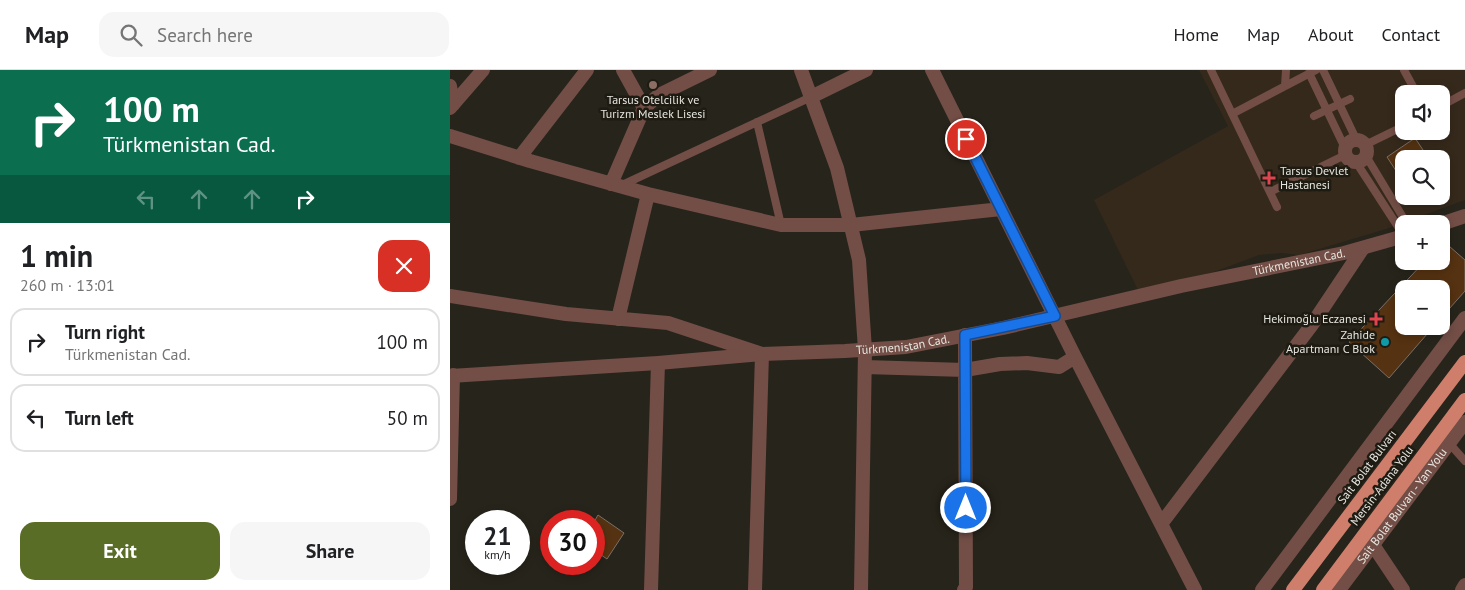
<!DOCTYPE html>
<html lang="en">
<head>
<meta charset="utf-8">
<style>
	body { margin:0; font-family:"PT Sans",sans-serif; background:#f6f6f6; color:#202124; height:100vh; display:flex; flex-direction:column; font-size:19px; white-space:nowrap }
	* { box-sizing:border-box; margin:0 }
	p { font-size:16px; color:#757577 }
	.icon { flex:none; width:28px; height:28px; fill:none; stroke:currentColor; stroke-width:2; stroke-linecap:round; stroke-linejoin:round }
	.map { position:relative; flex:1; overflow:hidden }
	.panel { display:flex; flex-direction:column; background:#fff; width:450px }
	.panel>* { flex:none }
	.hud { background:#0b6e4f; color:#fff; overflow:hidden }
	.buttons { position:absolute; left:945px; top:15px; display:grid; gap:10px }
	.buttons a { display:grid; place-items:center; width:55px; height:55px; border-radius:10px; background:#fff; box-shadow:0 2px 8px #0003; font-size:25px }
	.speed { position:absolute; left:15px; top:440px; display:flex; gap:10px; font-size:25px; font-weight:700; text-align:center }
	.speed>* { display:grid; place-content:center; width:65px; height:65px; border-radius:50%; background:#fff; box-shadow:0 2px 8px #0003; line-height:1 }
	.speed small { font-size:12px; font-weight:400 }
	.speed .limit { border:8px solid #d22; background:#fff; color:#111 }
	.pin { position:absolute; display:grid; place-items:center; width:42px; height:42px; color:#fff; margin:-21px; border:2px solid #fff; border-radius:50%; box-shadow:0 1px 5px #0007 }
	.me { position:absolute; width:55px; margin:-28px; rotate:0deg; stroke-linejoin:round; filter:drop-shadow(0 0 4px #0008) }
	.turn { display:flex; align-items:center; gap:18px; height:105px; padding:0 20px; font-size:22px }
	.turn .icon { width:65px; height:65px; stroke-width:2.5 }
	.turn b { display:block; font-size:35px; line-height:42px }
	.lanes { display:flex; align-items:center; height:48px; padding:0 20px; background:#0003; justify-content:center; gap:25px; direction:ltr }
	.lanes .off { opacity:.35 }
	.round { display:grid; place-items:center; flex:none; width:52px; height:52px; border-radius:15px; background:#f6f6f6 }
	.headline { display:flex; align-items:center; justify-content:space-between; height:85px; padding:0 20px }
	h1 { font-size:30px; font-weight:700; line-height:38px }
	.primary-button { display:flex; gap:10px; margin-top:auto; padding:10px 20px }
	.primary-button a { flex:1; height:58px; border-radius:15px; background:#5a6d27; color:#fff; font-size:20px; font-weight:700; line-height:58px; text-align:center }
	.primary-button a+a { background:#f6f6f6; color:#202124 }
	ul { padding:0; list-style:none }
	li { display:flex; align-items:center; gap:15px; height:68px; margin:0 10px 8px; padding:0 10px; border:2px solid #e0e0e0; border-radius:15px }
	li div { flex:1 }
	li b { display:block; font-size:19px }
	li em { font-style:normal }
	header { display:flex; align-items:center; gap:30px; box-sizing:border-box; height:70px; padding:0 25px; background:#fff; border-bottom:1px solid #e0e0e0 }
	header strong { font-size:24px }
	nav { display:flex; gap:28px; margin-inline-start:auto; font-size:18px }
	.search { width:350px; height:45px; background:#f6f6f6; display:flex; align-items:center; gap:12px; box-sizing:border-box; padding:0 18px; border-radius:15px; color:#757577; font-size:19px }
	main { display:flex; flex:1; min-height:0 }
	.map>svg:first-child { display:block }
	.medical { fill:#35291b; fill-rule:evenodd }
	.building { fill:#553211; stroke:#7a7069 }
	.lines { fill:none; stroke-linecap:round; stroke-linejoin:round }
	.service { stroke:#724e46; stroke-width:8 }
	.minor { stroke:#724e46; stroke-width:14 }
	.tertiary { stroke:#724e46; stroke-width:14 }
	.trunk { stroke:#cf7e6c; stroke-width:14 }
	.route-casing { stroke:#114b97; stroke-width:12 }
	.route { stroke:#1a73e8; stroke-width:9 }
	.education-dot { fill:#8d6e63; stroke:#1d1b12; stroke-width:2 }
	.health-dot { fill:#e0444e; stroke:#1d1b12; stroke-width:2 }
	.culture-dot { fill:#0f9aa8; stroke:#1d1b12; stroke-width:2 }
	.labels { text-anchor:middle; stroke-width:5; stroke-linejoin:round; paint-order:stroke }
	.poi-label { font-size:12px; fill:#e6e5df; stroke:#1d1b12; text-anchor:end }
	.street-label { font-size:12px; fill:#e6e5df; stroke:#1d1b12 }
</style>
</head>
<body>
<header>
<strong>Map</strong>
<div class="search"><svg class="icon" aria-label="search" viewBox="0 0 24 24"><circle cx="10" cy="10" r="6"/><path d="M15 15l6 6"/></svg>Search here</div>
<nav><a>Home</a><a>Map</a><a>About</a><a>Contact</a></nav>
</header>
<main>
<section class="panel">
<div class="hud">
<div class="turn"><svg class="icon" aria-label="right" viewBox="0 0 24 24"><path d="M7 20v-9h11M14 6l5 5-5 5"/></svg><div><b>100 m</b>Türkmenistan Cad.</div></div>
<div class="lanes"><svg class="icon off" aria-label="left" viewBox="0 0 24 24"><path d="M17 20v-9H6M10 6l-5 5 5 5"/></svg><svg class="icon off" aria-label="ahead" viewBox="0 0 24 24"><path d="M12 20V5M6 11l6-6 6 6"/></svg><svg class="icon off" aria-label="ahead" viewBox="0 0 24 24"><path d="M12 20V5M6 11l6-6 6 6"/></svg><svg class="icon" aria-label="right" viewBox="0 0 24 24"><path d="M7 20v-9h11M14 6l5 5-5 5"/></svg></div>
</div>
<div class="headline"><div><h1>1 min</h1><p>260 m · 13:01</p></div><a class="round" style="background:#d93025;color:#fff"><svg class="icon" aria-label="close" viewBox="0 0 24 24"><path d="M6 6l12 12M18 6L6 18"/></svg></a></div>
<ul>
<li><svg class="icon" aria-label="right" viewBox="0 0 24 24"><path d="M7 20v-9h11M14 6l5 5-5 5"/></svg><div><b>Turn right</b><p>Türkmenistan Cad.</p></div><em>100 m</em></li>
<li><svg class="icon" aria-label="left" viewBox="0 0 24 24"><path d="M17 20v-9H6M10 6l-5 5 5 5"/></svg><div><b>Turn left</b></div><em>50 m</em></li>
</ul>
<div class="primary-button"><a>Exit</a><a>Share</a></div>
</section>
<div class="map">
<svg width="1015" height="520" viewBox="0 0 1015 520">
	<rect width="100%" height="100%" fill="#27241b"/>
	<path class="medical" d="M749,0H1015V130L936,159L849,185L832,183L809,185L761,203L688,220L644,130L778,56ZM954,24H991V61H954ZM954,89H991V126H954Z"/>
	<path class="building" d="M965,68L979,89H954V113L937,87Z
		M991,169L1015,190V221L991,248V219H954V256H984L939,308L899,272L975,191H991Z
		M148,445L174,463L157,489L144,480V452Z"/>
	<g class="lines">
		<path class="service" d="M761,0L827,137
			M873,0L906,69
			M954,0L967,24
			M859,3L895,78
			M835,16L836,0
			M991,36L1015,23
			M782,44L866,0
			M864,46L900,29
			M307,52L331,155
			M915,75L954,56
			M916,86L957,154
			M906,92L954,166
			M170,116L361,27
			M820,122L895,85
			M999,373L1015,391"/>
		<path class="minor" d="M173,0L194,38
			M351,0L387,98L409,190L415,280L411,520
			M482,0L625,287L745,520
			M0,16L3,35
			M361,27L416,0
			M0,38L33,0
			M0,66L80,91L198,124L331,155H401L551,139
			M69,88L137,0
			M161,114L194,38L209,25L260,0
			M0,226L116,244L218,253L312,284L305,520
			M168,249L198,124
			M415,297L515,300L550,294L577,293L609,297L625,287
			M0,429L3,305
			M711,454L861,256L913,178
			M923,475L953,520
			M201,520L208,293
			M514,520L516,517L515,265
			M1012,520L1015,515"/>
		<g class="tertiary">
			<circle cx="906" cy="81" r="11"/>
			<path d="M991,154L1015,146"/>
			<path id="s1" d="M0,306L208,293L312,284L395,281L456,277L553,258L731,216L894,183L954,166"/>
			<path d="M812,520L1015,248"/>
			<path id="s2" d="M889,520L1015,352"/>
		</g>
		<path class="trunk" d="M843,520L1015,292
			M873,520L1015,330"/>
	</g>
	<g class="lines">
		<g class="route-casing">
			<path id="route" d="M516,438L515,265L605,246L516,69"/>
		</g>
		<use href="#route" class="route"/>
	</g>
	<circle class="education-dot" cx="203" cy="15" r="5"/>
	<g class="health-dot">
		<path d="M816.5 100.5h5v5h5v5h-5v5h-5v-5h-5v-5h5z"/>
		<path d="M923.5 241.5h5v5h5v5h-5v5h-5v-5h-5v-5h5z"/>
	</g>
	<circle class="culture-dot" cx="935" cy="272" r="5"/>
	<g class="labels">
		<g class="poi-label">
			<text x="203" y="34" text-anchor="middle">Tarsus Otelcilik ve<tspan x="203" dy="14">Turizm Meslek Lisesi</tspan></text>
			<text x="830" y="105" text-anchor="start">Tarsus Devlet<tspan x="830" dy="14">Hastanesi</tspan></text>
			<text x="916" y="253">Hekimoğlu Eczanesi</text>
			<text x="925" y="269">Zahide<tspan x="925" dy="14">Apartmanı C Blok</tspan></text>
		</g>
		<g class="street-label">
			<text dy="4" stroke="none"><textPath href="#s1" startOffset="859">Türkmenistan Cad.</textPath></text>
			<text dy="4" stroke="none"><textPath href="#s1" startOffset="454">Türkmenistan Cad.</textPath></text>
			<text transform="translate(917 397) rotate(-53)" y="4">Sait Bolat Bulvarı</text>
			<text transform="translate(932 416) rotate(-53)" y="4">Mersin-Adana Yolu</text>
			<text dy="4" stroke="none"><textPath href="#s2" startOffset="105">Sait Bolat Bulvarı - Yan Yolu</textPath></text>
		</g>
	</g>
</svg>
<div class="buttons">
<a><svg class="icon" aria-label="sound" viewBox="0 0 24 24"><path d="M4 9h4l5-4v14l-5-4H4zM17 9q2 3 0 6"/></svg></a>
<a><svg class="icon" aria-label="search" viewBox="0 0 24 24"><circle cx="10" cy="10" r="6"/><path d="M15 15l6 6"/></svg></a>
<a>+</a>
<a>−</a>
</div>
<div class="speed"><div>21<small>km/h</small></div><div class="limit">30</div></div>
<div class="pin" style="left:516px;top:69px;background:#d93025"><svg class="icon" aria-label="arrive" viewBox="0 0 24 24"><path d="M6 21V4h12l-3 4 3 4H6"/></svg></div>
<svg class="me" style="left:516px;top:438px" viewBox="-20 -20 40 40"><circle r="17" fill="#1a73e8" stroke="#fff" stroke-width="3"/><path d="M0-11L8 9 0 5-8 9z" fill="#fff"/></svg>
</div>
</main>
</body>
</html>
